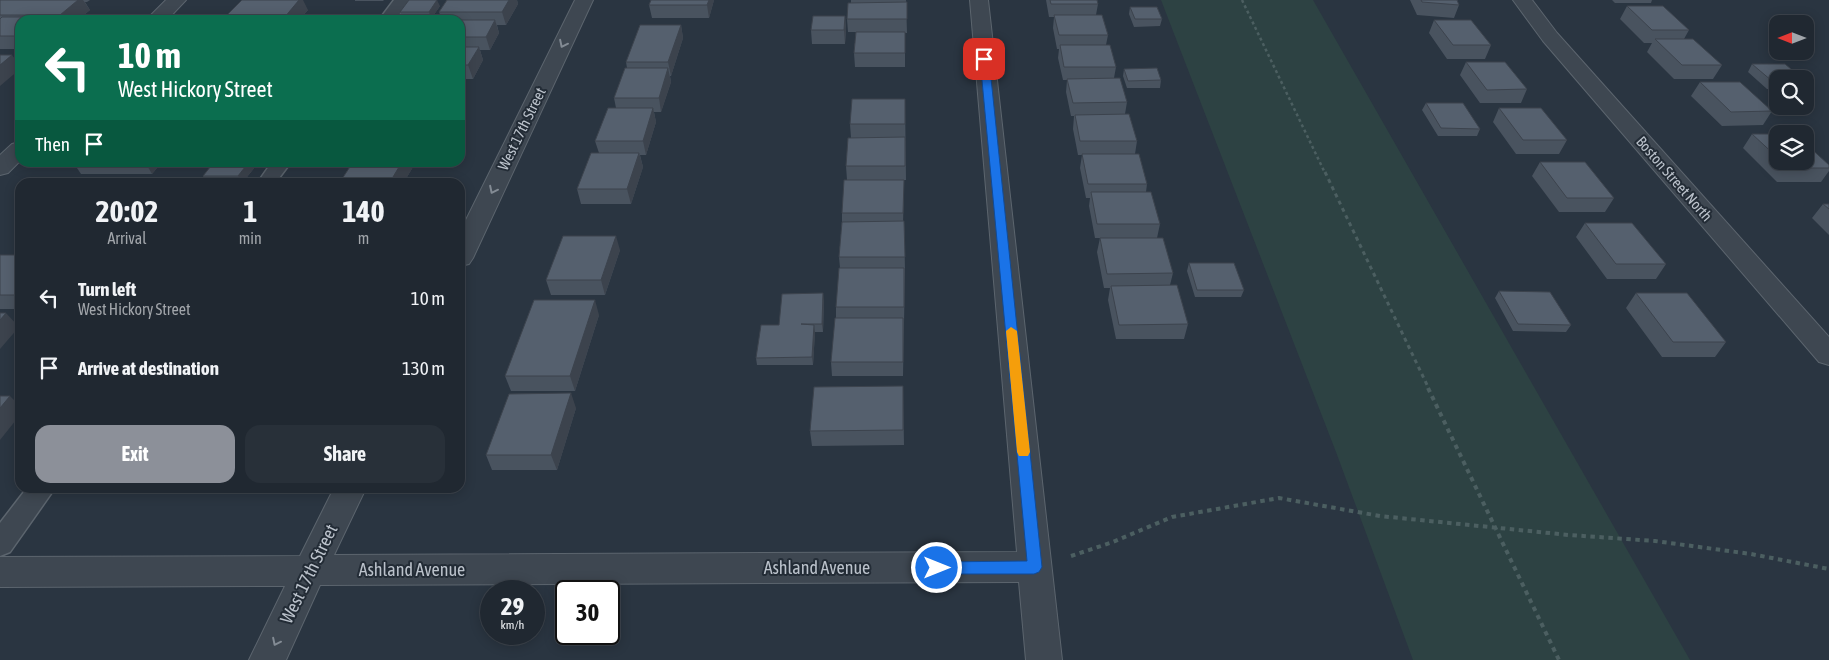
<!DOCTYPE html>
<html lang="en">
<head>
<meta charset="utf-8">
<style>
	body { margin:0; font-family:"Asap Condensed",sans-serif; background:#283039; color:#f1f3f6; height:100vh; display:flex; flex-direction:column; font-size:19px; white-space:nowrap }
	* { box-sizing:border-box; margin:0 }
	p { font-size:16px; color:#a2a6ab }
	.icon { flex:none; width:28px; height:28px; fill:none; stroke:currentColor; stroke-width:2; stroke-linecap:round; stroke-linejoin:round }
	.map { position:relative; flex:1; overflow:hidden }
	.drawer { position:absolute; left:15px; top:178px; width:450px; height:315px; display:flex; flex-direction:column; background:#202831; border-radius:15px; box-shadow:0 2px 12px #0003,0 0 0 1px #3d444d }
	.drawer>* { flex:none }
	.top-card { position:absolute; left:15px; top:15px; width:450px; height:152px; border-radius:15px; box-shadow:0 2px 12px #0003,0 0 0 1px #3d444d; background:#0b6e4f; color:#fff; overflow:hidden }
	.needle { width:32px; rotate:270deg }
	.buttons { position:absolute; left:1769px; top:15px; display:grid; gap:10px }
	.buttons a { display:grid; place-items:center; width:45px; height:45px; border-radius:10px; background:#202831; box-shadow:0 2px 12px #0003,0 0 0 1px #3d444d; font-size:25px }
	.speed { position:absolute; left:480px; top:580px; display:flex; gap:10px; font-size:25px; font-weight:700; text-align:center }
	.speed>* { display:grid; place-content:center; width:65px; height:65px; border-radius:50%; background:#202831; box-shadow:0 2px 12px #0003,0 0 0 1px #3d444d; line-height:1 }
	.speed small { font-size:12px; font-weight:400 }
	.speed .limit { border:2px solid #111; border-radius:8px; background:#fff; color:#111 }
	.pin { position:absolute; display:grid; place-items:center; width:42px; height:42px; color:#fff; margin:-21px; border-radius:10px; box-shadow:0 2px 8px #0006 }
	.me { position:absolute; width:55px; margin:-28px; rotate:90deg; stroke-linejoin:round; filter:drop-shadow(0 0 4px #0008) }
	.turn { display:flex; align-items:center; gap:18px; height:105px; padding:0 20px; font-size:22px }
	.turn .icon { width:65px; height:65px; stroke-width:2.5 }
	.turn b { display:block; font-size:35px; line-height:42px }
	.then { display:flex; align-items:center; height:48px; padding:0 20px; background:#0003; gap:10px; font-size:19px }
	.eta { display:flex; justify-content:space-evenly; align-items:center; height:85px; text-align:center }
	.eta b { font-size:30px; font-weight:700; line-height:35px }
	.cta { display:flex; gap:10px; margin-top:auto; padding:10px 20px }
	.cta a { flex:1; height:58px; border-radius:15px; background:#8c9099; color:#fff; font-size:20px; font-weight:700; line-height:58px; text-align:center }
	.cta a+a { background:#283039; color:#f1f3f6 }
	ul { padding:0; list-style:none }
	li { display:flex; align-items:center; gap:15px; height:70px; padding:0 20px }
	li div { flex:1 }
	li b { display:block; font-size:19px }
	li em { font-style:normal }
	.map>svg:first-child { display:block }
	.green { fill:#2d4243 }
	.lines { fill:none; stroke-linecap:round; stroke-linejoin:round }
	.service-casing { stroke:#5c656e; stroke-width:3 }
	.minor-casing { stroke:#5c656e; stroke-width:2 }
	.path-far2 { stroke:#4c5f61; stroke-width:2.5; stroke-dasharray:3 3; stroke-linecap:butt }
	.path-far1 { stroke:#4c5f61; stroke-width:3; stroke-dasharray:4 4; stroke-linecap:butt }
	.path { stroke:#4c5f61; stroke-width:4; stroke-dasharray:4.5 4.5; stroke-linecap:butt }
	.service { fill:#3e4751; fill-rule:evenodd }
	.minor { fill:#3e4751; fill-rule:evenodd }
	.wall { fill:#49535f }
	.shaded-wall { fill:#3c434d }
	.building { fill:#55606e; stroke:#3c434d }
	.oneway { stroke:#838b94 }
	.route { fill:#1a73e8; stroke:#114b97 }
	.slow { fill:#f59e0b }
	.labels { text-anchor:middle; stroke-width:4; stroke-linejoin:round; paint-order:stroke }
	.street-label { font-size:15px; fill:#bbc2cb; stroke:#232c36 }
	.near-street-label { font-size:18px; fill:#bbc2cb; stroke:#232c36 }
</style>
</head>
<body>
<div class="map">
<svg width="1829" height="660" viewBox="0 0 1829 660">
	<rect width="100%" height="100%" fill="#2a3541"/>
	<path class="green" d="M1161,0H1313L1690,660H1413L1336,452Z"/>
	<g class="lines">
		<g class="service-casing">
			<path id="service" d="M394,0H410L395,20H379Z
				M272,162H291L276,182H258Z
				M27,488H55L10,552L0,556V523Z"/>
		</g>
		<g class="minor-casing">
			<path id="minor" d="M166,0H186L167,20H146Z
				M575,0H593L473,258L469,264L460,266V232Z
				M970,0H988L1062,660H1026L1019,582L320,585L286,660H249L285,586L0,587V557L300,556L334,488H366L334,555L1017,552Z
				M1513,0H1532L1557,33L1829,337V365L1819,362L1543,41Z
				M20,142V161L8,173L0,175V155L12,144Z"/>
		</g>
		<path class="path-far2" d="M1242,0L1325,173"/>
		<path class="path-far1" d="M1325,172L1429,389"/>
		<path class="path" d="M1428,388L1559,660
			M1071,556L1113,542L1172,517L1279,498L1380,516L1569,535L1655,541L1751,554L1829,569"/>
		<use href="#service" class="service"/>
		<use href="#minor" class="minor"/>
	</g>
	<path class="wall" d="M0,0H90L87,2H85L90,10L78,20H20V49H0Z
		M355,0H384L383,1H355Z
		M447,0H517L518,4L506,25H497L499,33L490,50H480L483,60L473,79H460V20H442L439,12Z
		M714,0L709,18H652L649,5Z
		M851,0H906L907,33H905V67H855L854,53L856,32H848L847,19L851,3Z
		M1046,0H1097L1098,4L1096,15L1108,35L1106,45L1116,67L1114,78L1127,102L1125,114L1137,141L1135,154L1147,184L1146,192L1160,224L1157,238L1173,273L1170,285L1188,324L1184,339H1116L1108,300L1110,288H1104L1097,252L1100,238H1095L1089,206L1090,198H1086L1080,168L1082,155H1078L1073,129L1074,116H1071L1066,92L1067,80H1063L1058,58L1059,49H1057L1053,28L1054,17H1049Z
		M1410,0H1457L1459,5L1454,18L1417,15Z
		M1612,0H1652L1651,3H1615Z
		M440,6L431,19H403L400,12Z
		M1627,6L1689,30L1684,39L1722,65L1713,79H1674L1647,52L1652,43H1644L1620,19Z
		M1130,7L1162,19L1160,26L1134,27L1129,14Z
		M308,10L299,20H225L224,18Z
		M845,16L846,29L845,44H812L811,30Z
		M1434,20L1491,45L1485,59H1447L1429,33Z
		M681,25L683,38L671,76H670L671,82L661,112H654L656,122L646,155H640L643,167L631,204H581L577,189L599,153L595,141L616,108L614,98L627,68L626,62Z
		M1466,62L1527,89L1521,103H1480L1460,75Z
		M1752,64L1778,79V89H1767L1748,72Z
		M1124,69L1161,80L1160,88H1127L1123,76Z
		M1700,82L1772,111L1763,125L1722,126L1691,96Z
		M905,99L906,180H904L903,221H904L905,271L903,376H832L831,362L836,318V307L840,268L839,257L842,222V213L847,180L846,166L851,138L850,124Z
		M1426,103L1480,129L1477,136H1438L1422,110Z
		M1499,108L1567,140L1559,154H1516L1493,122Z
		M1752,134H1778V161H1805L1829,165V171L1821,182H1777L1743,148Z
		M73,162H162L152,174H81Z
		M259,162L243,182H206L203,176Z
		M353,162H416L404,182H340Z
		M1540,162L1614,198L1605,212H1559L1532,176Z
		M1823,204H1829V235L1812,218Z
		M1585,223L1666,264L1656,279H1607L1576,237Z
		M620,250L605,295H551L546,280Z
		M0,255H20V309H0Z
		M1189,263L1244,290L1241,297H1195L1187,271Z
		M1499,291L1571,325L1566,332L1513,331L1495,298Z
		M1636,293L1726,342L1715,357H1662L1626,308Z
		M824,300L823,332H815L813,365H757L756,358L779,325Z
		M599,315L575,391H511L505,376Z
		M903,386L904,445L812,446L810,431Z
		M576,408L557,470H492L486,455Z"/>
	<path class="shaded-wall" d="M78,0H83L90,10L78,20H63L60,15Z
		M299,0H303L308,10L299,20H285L284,18Z
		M437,0L440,6L431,19L429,12Z
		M509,0H517L518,4L506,25L502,12Z
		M709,0H714L709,18L707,5Z
		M845,16L846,29L845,44L844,30Z
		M495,20L499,33L490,50L486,37Z
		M681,25L683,38L671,76L668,62Z
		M479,47L483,60L473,79L468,65Z
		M12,55L20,66V69L0,86V65Z
		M668,68L671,82L661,112L659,98Z
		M653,108L656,122L646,155L643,141Z
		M639,153L643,167L631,204L627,189Z
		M145,162H162L152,174Z
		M249,162H259L243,182H241L238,176Z
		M402,162H416L404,182H390Z
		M115,179L117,182H111Z
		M904,180V195L903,227V213Z
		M616,236L620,250L605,295L601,280Z
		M823,293L824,300L823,332L822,324Z
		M595,300L599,315L575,391L570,376Z
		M6,313L19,327L0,349V320Z
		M814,325L815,333L813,365L812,357Z
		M571,393L576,408L557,470L551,455Z
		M10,396L20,406V415L0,440V408Z"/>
	<path class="building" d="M0,0H78L60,15H0Z
		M242,0H299L284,18H224Z
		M409,0H437L429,12H400Z
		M447,0H509L502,12H439Z
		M651,0H709L707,5H649Z
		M1050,0H1097L1098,4H1051Z
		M1421,0H1457L1459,5L1422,2Z
		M907,2V19H847L848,3Z
		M1627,6H1663L1689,30H1652Z
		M1130,7H1157L1162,19H1135Z
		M1054,15H1102L1108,35H1059Z
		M813,16H845L844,30H811Z
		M2,17H55L51,20H20V36H0V19Z
		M451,20H495L486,37H460V20Z
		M1434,20H1471L1491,45H1453Z
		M640,25H681L668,62H626Z
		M856,32H905V53H854Z
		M1655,39H1693L1722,65H1682Z
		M1060,45H1110L1116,67H1064Z
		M460,47H479L468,65H460Z
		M0,55H12L0,65Z
		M1466,62H1505L1527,89L1487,90Z
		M1752,64H1785L1803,79H1778V81H1772Z
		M625,68H668L659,98H614Z
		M1157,68L1161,80L1128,81L1124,69Z
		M1120,78L1127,102L1073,103L1067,79Z
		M1700,82H1740L1772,111L1731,112Z
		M852,99H905V124H850Z
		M1426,103H1463L1480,129L1441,128Z
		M608,108H653L643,141H595Z
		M1499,108H1541L1567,140H1523Z
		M1129,114L1137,141H1080L1075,115Z
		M1752,134H1795H1778V158Z
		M905,137V166H846L848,138Z
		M1805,143L1829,165V168H1787L1781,161H1805Z
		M591,153H639L627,189H577Z
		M1082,154H1139L1147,184H1088Z
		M214,162H249L238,176H203Z
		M353,162H402L390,182H340Z
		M1540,162H1585L1614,198H1567Z
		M64,179H115L111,182H61Z
		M844,180H904L903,213H842Z
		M1091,192H1151L1160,224H1097Z
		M1823,204H1829V209Z
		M904,221L905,257H839L842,222Z
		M1585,223H1632L1666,264H1616Z
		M563,236H616L601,280H546Z
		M1100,238H1163L1173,273L1107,274Z
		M0,255H20V295H0Z
		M1189,263H1234L1244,290H1197Z
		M839,268H904V307H836Z
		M1177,285L1188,324L1119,325L1111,286Z
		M1499,291L1550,292L1571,325L1518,324Z
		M823,293L822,324H801L814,325L812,357L756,358L761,325H779L782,294Z
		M1636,293H1687L1726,342H1673Z
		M534,300H595L570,376H505Z
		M0,313H6L0,320Z
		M835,318H903V362H831Z
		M903,386V430L810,431L814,387Z
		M571,393L551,455H486L509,394Z
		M0,396H10L0,408Z"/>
	<defs><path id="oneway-chevron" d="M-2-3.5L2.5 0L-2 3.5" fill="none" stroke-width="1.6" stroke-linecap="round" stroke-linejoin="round" transform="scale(1.25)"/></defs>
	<g class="oneway">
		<use href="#oneway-chevron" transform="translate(563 44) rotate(116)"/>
		<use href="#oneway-chevron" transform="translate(493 190) rotate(116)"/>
		<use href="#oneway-chevron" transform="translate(276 642) rotate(116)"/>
	</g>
	<path class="route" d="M984,56L989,59L1042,567L1039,572L1034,574H937L932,572L930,568L932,563L937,562L1027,561L980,59Z"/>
	<path class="slow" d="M1011,327L1017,331L1030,452L1028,456H1019L1017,452L1006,331Z"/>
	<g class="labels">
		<g class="street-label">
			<text transform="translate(522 129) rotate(-64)" y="5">West 17th Street</text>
			<text transform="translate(1674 179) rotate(49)" y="5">Boston Street North</text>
		</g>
		<g class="near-street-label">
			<text x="817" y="574">Ashland Avenue</text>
			<text x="412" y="576">Ashland Avenue</text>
			<text transform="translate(309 574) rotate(-64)" y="6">West 17th Street</text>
		</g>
	</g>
</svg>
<div class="buttons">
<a><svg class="needle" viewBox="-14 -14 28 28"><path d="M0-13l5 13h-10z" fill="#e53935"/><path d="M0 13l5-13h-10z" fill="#a2a6ab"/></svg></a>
<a><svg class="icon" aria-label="search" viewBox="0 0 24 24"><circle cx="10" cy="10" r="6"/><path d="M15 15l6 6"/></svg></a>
<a><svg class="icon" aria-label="layers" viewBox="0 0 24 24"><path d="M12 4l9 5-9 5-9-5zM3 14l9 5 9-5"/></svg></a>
</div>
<div class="speed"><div>29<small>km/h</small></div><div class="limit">30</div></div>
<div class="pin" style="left:984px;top:59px;background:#d93025"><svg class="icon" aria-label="arrive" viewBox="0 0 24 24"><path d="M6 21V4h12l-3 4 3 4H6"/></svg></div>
<svg class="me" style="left:937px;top:568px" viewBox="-20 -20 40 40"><circle r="17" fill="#1a73e8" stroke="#fff" stroke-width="3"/><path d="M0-11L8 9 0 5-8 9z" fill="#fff"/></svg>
<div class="top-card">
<div class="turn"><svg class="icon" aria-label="left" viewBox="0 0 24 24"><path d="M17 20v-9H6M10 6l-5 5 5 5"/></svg><div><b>10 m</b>West Hickory Street</div></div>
<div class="then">Then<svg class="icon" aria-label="arrive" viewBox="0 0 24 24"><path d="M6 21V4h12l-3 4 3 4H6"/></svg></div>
</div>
<section class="drawer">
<div class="eta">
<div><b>20:02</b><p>Arrival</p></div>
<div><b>1</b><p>min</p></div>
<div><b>140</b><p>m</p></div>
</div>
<ul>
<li><svg class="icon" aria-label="left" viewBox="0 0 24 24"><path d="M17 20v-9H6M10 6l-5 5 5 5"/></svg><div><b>Turn left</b><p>West Hickory Street</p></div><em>10 m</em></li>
<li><svg class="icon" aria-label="arrive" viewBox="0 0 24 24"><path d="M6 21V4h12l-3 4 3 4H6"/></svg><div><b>Arrive at destination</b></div><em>130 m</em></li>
</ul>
<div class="cta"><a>Exit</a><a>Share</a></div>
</section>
</div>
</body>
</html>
